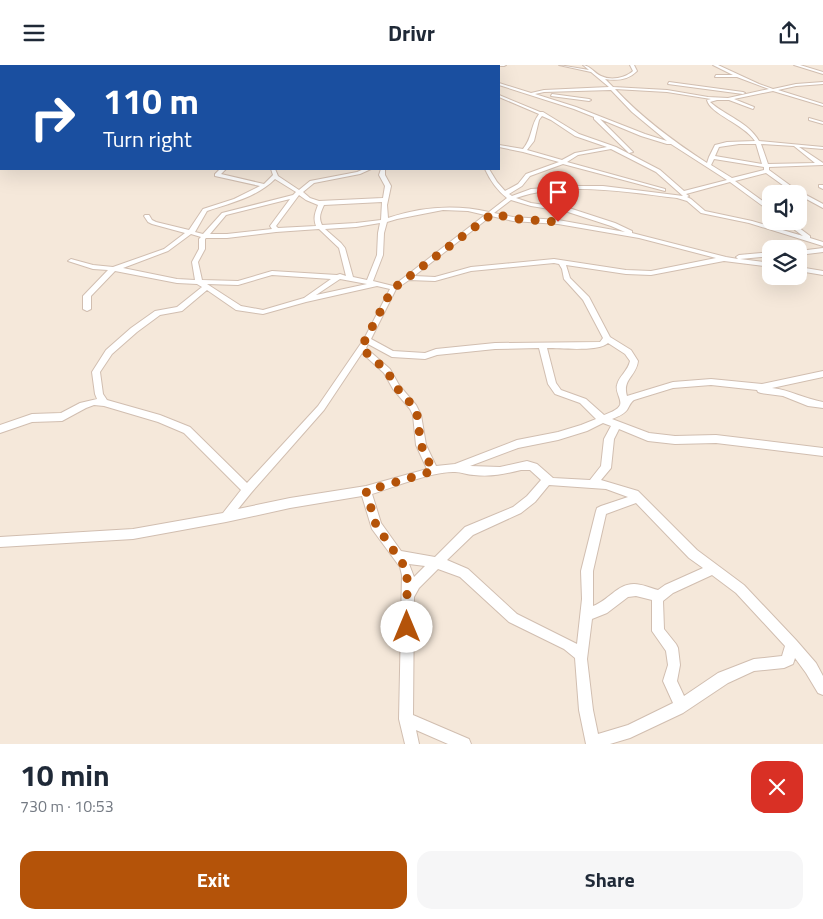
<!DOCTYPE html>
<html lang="en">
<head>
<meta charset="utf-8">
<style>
	body { margin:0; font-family:"Titillium Web",sans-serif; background:#f6f6f7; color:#1f2937; height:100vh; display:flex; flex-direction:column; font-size:19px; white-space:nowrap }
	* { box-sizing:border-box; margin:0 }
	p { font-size:16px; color:#747a83 }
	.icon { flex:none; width:28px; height:28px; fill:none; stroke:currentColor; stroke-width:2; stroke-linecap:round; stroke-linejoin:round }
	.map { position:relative; height:679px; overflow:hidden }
	.sheet { display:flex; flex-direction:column; background:#fff; flex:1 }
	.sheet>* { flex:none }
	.banner { position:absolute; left:0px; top:0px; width:500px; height:105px; box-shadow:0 5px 20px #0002; background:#1a4fa0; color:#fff; overflow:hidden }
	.tools { position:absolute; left:762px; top:120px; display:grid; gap:10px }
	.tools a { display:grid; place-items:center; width:45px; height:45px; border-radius:10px; background:#fff; box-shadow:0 5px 20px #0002; font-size:25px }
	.pin { position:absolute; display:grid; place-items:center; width:42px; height:42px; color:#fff; margin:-51px -21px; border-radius:50% 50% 50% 0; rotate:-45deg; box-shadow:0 0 5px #0007 }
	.pin .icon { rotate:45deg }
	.me { position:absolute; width:55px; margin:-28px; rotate:0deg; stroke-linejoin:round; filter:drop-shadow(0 0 4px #0008) }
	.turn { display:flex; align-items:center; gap:18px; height:105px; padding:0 20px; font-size:22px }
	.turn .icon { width:65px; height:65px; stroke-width:2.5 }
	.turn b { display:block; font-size:35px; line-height:42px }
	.round { display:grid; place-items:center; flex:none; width:52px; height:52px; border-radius:15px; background:#f6f6f7 }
	.summary { display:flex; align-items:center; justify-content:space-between; height:85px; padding:0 20px }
	h1 { font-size:30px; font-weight:700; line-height:38px }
	.button { display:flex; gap:10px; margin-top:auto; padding:10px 20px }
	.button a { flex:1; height:58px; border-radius:15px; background:#b45309; color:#fff; font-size:20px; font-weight:700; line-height:58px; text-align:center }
	.button a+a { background:#f6f6f7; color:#1f2937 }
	header { display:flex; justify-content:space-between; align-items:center; height:65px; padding:0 20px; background:#fff; font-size:22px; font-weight:700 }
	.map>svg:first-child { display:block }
	.residential { fill:#f5e8da; fill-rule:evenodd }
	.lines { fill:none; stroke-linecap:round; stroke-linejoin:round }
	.minor-casing { stroke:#d1beb0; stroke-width:2 }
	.minor { fill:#fff; fill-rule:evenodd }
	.route { stroke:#b45309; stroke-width:9; stroke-dasharray:0 16.2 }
</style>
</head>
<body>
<header><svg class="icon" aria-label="menu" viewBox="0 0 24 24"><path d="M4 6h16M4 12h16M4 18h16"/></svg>Drivr<svg class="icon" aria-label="share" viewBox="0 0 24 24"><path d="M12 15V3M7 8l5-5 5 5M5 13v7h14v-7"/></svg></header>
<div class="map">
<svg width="823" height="679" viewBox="0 0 823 679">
	<rect width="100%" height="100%" fill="#fdf6ec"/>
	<path class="residential" d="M143,0H823V679H0V43L1,104H499V1H139ZM771,129H799V156H771ZM771,184H799V211H771Z"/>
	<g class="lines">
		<g class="minor-casing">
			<path id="minor" d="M432,0H436L437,1H433Z
				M449,0H506L504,1Z
				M559,0L589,5L583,0C591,1 594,8 601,11C611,16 625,13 633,6L630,0H634L637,6C628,15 617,16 605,14L613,22L667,25L708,32L728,33L769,24L737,12H715L716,10H733L713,0H718L759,19L773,24L796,19L823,17V19L796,21L778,25L823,39V41L773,26L734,34L754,42L753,44L729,35H717L710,37C726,51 748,57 759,76L823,82V84L799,82L823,98V100L769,102V105L795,124L823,139V143L799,130V129L791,126L766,108L735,116L771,142V147L730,117L686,129L689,131L687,132L691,134L705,146L752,156L803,171L783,156H790L810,171V173L823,177V181L749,158L701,148L687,136L677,133C628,127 563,116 516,133L531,138L572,144L615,158L632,166V168L726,192L738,194L736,192L739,190L771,187V191L740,194L771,198V202L724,196L651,210L626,209L566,200L570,213L589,232L610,272L631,285L638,296C636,312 622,314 627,331L673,317L711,314L762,319L823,306V312L772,323C790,325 805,334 823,337V343L808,341L783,331L761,328L758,327L757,325L711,320L673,323L634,335C630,338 630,340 627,345C623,350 617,352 612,354L649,368L675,371L716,370L823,383V391L716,378L675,379L648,376L619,364L614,374L611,403L601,415L638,426L697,485L744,520L796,575L816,598L823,611V630L818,628L806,608L795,593L793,599L784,603L754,606L728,618L683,648L630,673L610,679H586L579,645L575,593L564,584L509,557L460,512L438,504L419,523L414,532L413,650L469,674L471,679H448L416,665L419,679H405L399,654L402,510L400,502L372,464L362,431L290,443L226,457L133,474L0,482V472L133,464L223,448L241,425L184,368L158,357L104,341L94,340L86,343L62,356L32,357L0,368V360L32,349L61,348L80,338L97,334L95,329L92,307L106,285L131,263L155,246L177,242L202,222L197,219L177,218L115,206L91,231V244L87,246L83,244V231L108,205L93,204L68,196L71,194L93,200L113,202L164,184L185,168L152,159L148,157L144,151L145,150H149L152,155L156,157L189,165L203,144L234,134L260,121L215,111V109L220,104H226L221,109L264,119L273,110L271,104H275L278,111L299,125L310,116L357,107L364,104H371L360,109L314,118L303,127L310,133L319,136L383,133L385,121L379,110L381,104H385V110L391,121L387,140L388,153C421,142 454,139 489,147L507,133C497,125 490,115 485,104H489L497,117L505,126L518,119L526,109L559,97L523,87L499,82V80L523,84C533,72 530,61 539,49L499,32V30L540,47H543L579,69L616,82L660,105L684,126L727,115L671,79H667L641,71L600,54L633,87L629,88L594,54V52L574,44L499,20V18L531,28L544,25L609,22L591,7ZM615,24L667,27L711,34L707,35C710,49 744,59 755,76L727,77L715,80L709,92L707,98C673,76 643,54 615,24ZM611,25L632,47L667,76L645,69L576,42L535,29L544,27ZM542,51L551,55L575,71L607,82L575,88L562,95L527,85L534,76L539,55ZM739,79H756L762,99L715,91L719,82ZM761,79L794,81L815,98L768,99ZM611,84L656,107L683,131L603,121H578L531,124L512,131L509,129L522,121L530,111L563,99L665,126V124L567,97L578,90ZM714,94L764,102V105L732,113L711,100ZM275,114L296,127L293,130L222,148L203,169L195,167L207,146C231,138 257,132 275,114ZM299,130L306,135L318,140C315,148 313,153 316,161L278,163L276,161ZM290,134L270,161L272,164L227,169H210L226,150ZM511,135L531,141L568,147L611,161L625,167L558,155L513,152L494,148ZM382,137L381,155L356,158L322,160C318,152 321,147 324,140ZM443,145L468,146L485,150L393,221L373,216L383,190L384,168L387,157L397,154ZM491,151L513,156L558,159L639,173L716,193L651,206L626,205L554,194L471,202L435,212L414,211ZM380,158L378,168L377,190L367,215L353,212L345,183L341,178L325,164L356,162ZM319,164L339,183L346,211L340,209L337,210L272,206L238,216L202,215L198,197L205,184V174L206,173H227L276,167ZM191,169L201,172L199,174V184L192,197L195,215L177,214L123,203L168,186ZM554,198L559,199L562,204L564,214L583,235L603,273L600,277L495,278L436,284L425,288L393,286L371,274L396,224L409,215L435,216L471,206ZM272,210L331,214L304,233L263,245L241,241L207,219L238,220ZM340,214L367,219L316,230ZM377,221L390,224L364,274L318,341L247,418L190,362L160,350L107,335L103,329L100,307L112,289L137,267L160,250L182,246L207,225L236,245L263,249L306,237ZM608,278L625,289L630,296C628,306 619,311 617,320C615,327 622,334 620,340C618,345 609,348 604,350L586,334L561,325L556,318L547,283C560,283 599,287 608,278ZM368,279L392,292L425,294L437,290L495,284L539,283L548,319L555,329L580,338L596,354L581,360L558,367L517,375L455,399L436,401L426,380L421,350L416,340L399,320L390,304L366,283ZM362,288L384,308L393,324L410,344L413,350L416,380L427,404L366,421L290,433L238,444L251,428L324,345ZM603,358L611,361L604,374L601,401L590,415L553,413L537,399L527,396L500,402L470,401L518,383L558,375L587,366ZM521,405H530L541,415L527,431L513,442L465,462L435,492L401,486L381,458L372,429C394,422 433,406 455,407C461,407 468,410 474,410C491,412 505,409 521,405ZM549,420L606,424L628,432L601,441L597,443L596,446L581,506L582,534L577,579L517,549L468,504L447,495L473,470L521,448L535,437ZM636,438L689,493L703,503L665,520L658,525C650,523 642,519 634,519C617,519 608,536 593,541V506L606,449ZM409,499L425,501L414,512ZM712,510L736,528L785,581L782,591L754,594L718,608L684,631L677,616L680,600L678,583L676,579L664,564L663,536L673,528ZM636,531L652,535V566L666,586L668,600L663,616L673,638L628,660L598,669L593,645L587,594L592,554L607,548L628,532Z
				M794,0H800L823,7V9Z
				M669,17L743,27L745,28L743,29L668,19Z
				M552,29L589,34L591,35L589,36L551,31Z
				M809,53L823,57V59L809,55Z
				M819,120H823V124L819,122Z
				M823,183V187L799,190V186Z
				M799,202L823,206V210L799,206Z"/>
		</g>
		<use href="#minor" class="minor"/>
	</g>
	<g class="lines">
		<path class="route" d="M407,562V505L376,460L366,426L433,406L421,380L417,350L414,342L396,322L387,306L361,283L388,232L394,223L492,149L519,154L558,157"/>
	</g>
</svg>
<div class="tools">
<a><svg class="icon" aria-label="sound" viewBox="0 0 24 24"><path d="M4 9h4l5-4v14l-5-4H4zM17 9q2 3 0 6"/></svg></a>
<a><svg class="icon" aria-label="layers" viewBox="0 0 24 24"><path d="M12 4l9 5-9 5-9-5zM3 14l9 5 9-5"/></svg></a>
</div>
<div class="pin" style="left:558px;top:157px;background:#d93025"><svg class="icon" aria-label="arrive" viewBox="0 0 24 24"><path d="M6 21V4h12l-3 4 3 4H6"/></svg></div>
<svg class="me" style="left:407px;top:562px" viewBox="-20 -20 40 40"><circle r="19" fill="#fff"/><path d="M0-13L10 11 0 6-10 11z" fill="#b45309"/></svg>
<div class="banner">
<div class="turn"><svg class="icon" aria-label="right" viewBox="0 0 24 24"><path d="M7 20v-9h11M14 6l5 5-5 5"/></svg><div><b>110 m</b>Turn right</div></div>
</div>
</div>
<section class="sheet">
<div class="summary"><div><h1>10 min</h1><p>730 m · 10:53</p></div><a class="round" style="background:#d93025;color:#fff"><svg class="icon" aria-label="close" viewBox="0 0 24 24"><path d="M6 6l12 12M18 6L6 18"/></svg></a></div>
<div class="button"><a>Exit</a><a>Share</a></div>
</section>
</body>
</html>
